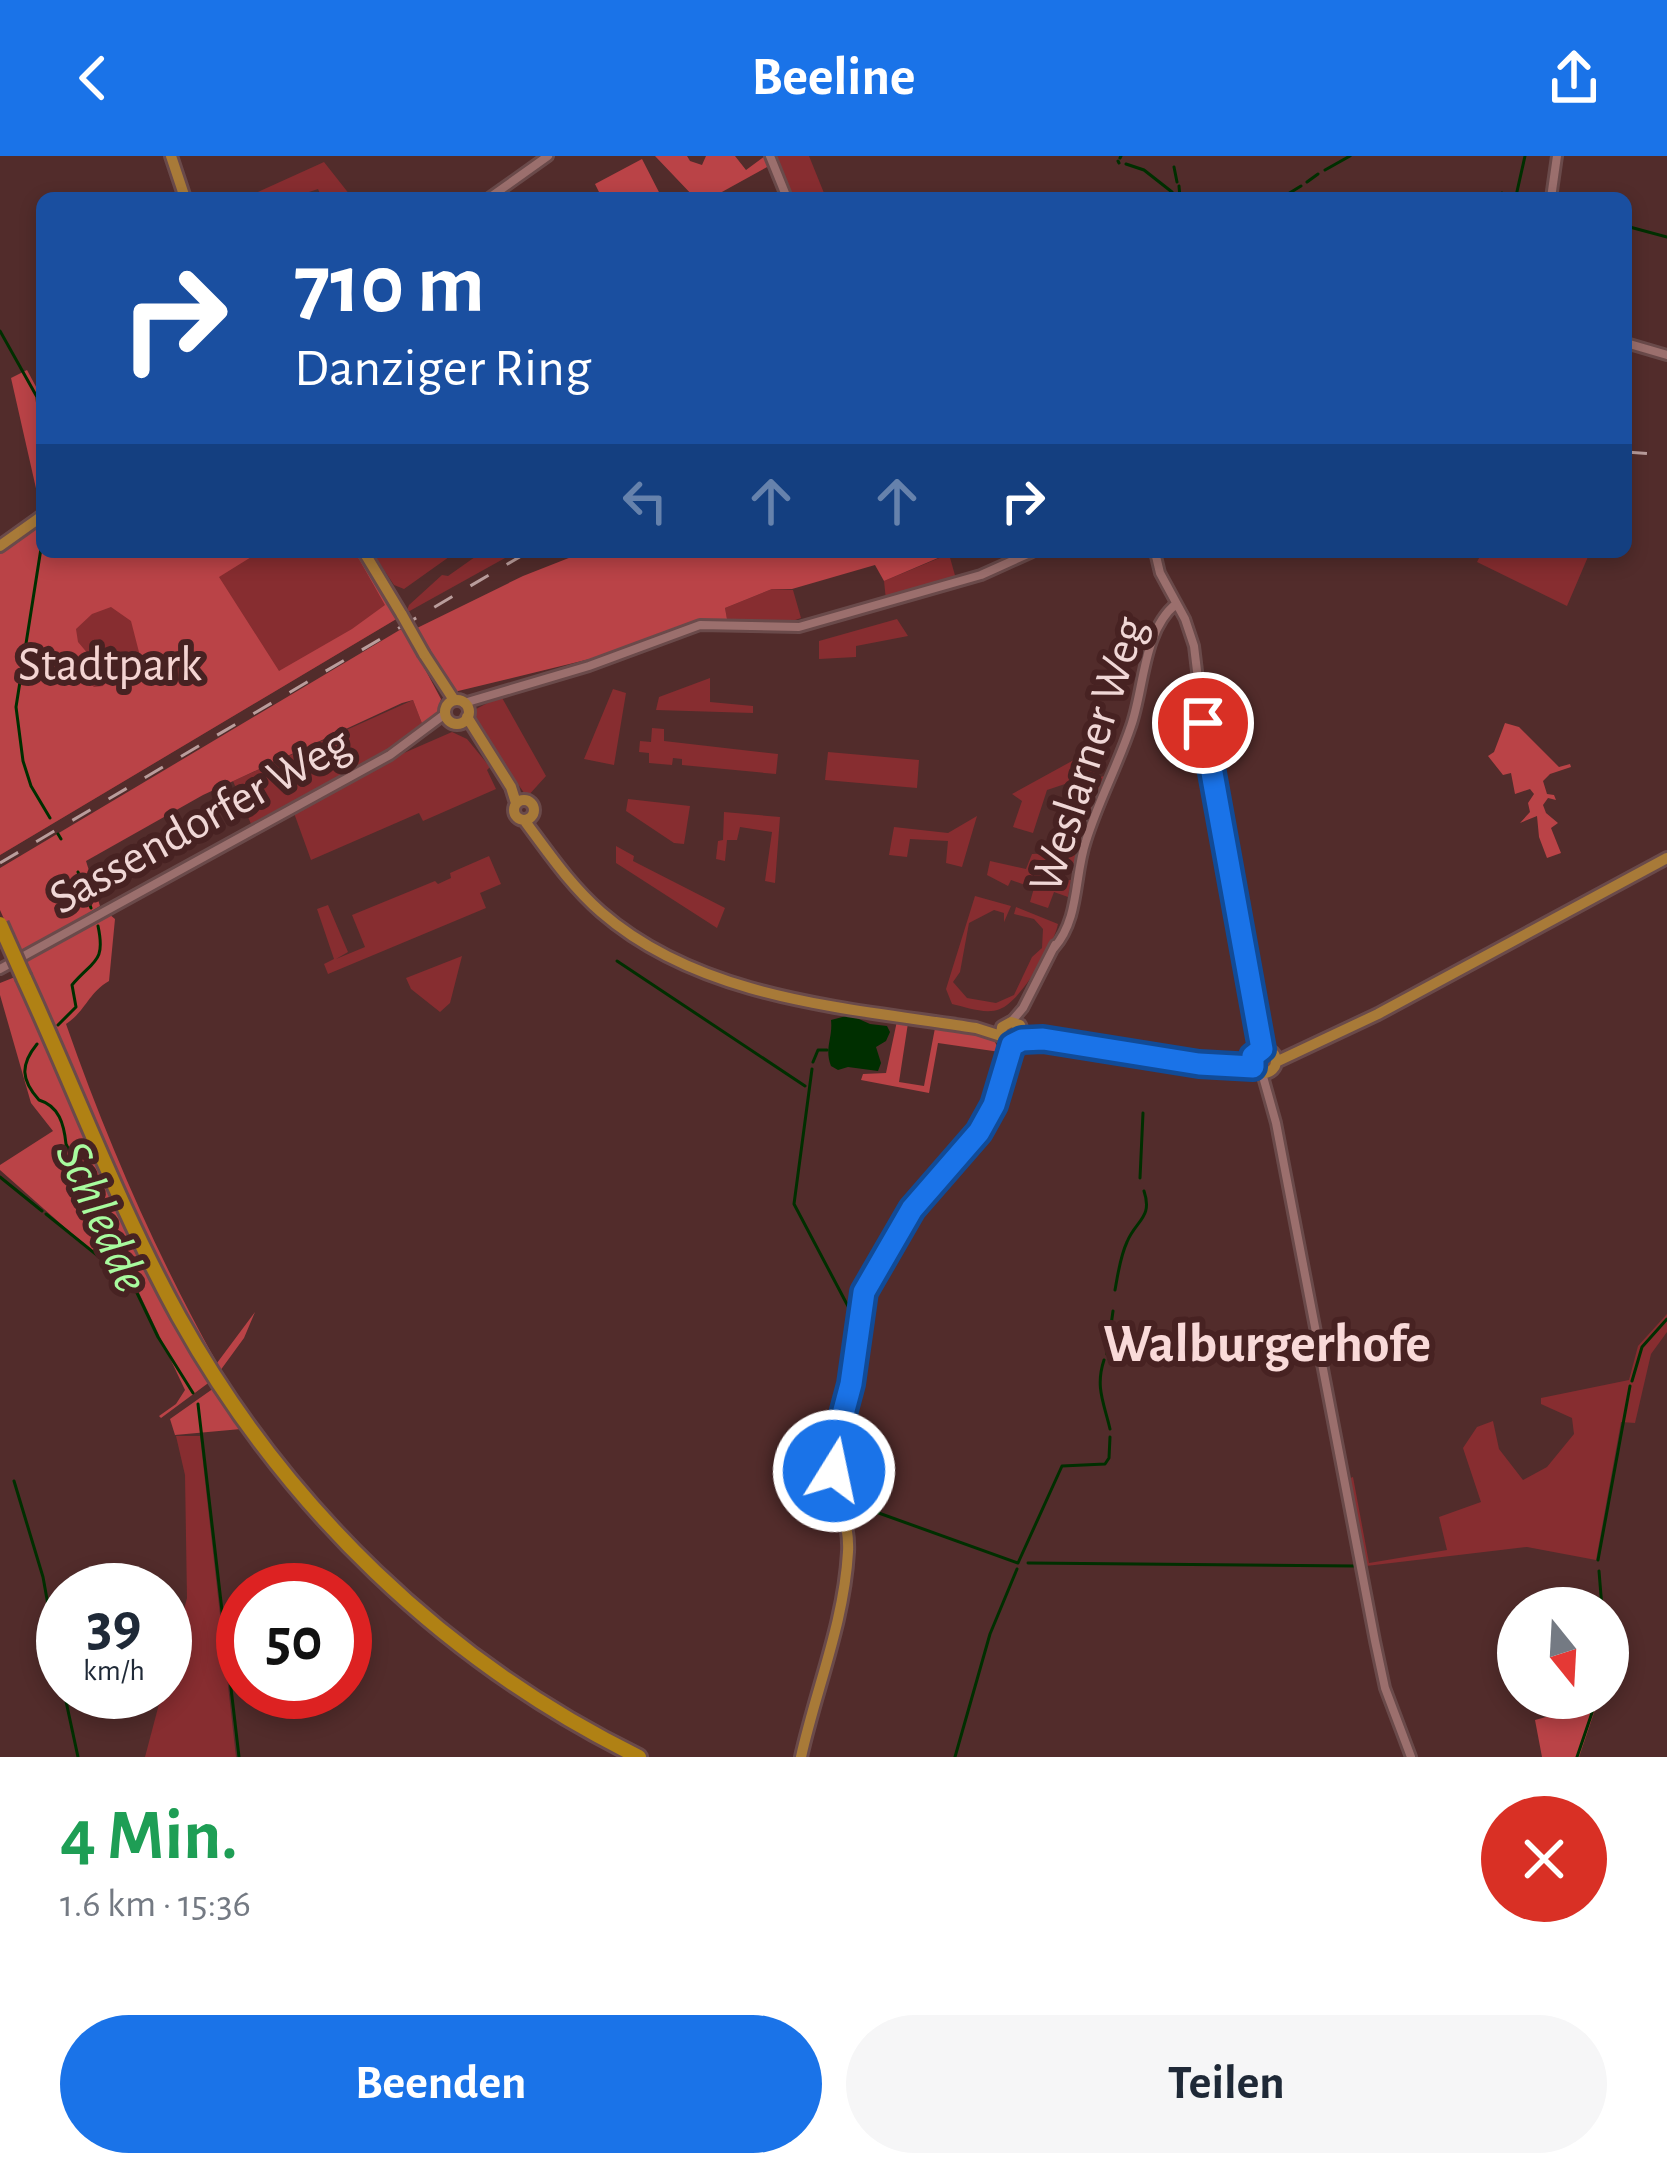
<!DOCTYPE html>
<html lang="de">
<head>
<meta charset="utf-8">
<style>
	body { margin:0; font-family:"Alegreya Sans",sans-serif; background:#f6f6f7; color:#1f2937; height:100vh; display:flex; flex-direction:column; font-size:45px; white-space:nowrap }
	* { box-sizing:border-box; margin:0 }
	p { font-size:39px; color:#747a83 }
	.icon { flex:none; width:66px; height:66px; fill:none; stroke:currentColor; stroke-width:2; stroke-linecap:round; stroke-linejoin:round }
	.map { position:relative; height:1601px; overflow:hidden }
	.sheet { display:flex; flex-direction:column; background:#fff; flex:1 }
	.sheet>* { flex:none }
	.hud { position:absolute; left:36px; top:36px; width:1596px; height:366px; border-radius:18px; box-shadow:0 6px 18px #0003; background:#1a4fa0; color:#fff; overflow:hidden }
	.needle { width:78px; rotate:162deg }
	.buttons { position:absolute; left:1497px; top:1431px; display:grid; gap:24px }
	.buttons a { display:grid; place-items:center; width:132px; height:132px; border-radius:50%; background:#fff; box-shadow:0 6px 18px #0003; font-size:60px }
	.speed { position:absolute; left:36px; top:1407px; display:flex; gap:24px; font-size:60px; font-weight:700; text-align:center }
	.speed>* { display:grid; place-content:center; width:156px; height:156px; border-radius:50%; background:#fff; box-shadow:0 6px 18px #0003; line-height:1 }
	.speed small { font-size:30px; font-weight:400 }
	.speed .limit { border:18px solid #d22; background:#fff; color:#111 }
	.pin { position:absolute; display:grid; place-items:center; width:102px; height:102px; color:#fff; margin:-51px; border:6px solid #fff; border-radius:50%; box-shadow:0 3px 12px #0007 }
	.me { position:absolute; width:132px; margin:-66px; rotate:10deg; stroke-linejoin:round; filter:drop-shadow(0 0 9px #0008) }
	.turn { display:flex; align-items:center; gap:42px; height:252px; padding:0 60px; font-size:54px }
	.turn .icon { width:156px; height:156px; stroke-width:2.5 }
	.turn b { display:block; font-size:84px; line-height:102px }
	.lanes { display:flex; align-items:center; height:114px; padding:0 60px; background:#0003; justify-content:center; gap:60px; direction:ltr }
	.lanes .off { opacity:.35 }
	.round { display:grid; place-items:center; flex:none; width:126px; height:126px; border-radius:63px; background:#f6f6f7 }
	.overview { display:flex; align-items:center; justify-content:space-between; height:204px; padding:0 60px }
	h1 { font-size:72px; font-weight:600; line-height:90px; color:#1e9e55 }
	.action { display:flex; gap:24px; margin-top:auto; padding:24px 60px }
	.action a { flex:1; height:138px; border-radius:72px; background:#1a73e8; color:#fff; font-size:48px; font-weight:600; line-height:138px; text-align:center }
	.action a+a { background:#f6f6f7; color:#1f2937 }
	header { display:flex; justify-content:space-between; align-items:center; height:156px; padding:0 60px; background:#1a73e8; color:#fff; font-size:54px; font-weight:600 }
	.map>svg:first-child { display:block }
	.green { fill:#872d30 }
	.forest { fill:#ba4347; fill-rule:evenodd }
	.water { fill:#002f00 }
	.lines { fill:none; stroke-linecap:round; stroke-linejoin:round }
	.stream { stroke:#002f00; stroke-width:3 }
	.minor-casing { stroke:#6a4a4a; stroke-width:14 }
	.major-casing { stroke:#6a4a4a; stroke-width:16 }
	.highway-casing { stroke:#6a4a4a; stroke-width:20 }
	.minor { stroke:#9b6f6d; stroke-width:8 }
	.major { stroke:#a87a38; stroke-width:10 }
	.highway { stroke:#b08114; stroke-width:14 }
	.rail { stroke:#ba9d9c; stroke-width:3; stroke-dasharray:21 21; stroke-linecap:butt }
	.major-bridge-casing { stroke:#6a4a4a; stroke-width:16; stroke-linecap:butt }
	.highway-bridge-casing { stroke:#6a4a4a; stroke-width:20; stroke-linecap:butt }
	.major-bridge { stroke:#a87a38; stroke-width:10 }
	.highway-bridge { stroke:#b08114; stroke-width:14 }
	.route-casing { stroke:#114b97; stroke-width:30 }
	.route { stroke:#1a73e8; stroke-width:21 }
	.labels { text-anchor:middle; stroke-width:12; stroke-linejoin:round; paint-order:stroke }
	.park-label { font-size:48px; fill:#f4d4d2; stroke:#472222 }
	.street-label { font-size:48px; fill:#f0d7d6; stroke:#472222 }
	.water-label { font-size:51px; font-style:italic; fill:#a8fb9e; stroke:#472222 }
	.quarter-label { font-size:54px; font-weight:bold; fill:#f9dad9; stroke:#472222 }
</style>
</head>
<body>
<header><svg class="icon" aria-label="back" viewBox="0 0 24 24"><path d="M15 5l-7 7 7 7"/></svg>Beeline<svg class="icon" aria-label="share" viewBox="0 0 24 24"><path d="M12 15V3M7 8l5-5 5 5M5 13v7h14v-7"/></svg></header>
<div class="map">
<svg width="1667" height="1601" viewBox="0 0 1667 1601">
	<rect width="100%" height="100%" fill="#522c2b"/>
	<path class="green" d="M774,0H809L826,42H792Z
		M324,6L350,39L322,42L318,33L303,38L304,42L249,40Z
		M42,367V396H359L398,462L0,699V397Z
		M372,396H456L404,433L394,429Z
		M482,396H516L406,457L409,449L442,419L448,420Z
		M1482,396H1590L1567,450L1477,406Z
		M949,398L956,423L886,444L884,425Z
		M772,433L793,434L801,462L784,468L727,463L725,452Z
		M897,463L908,480L856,490V501L819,503V485Z
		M710,522V546L753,550V557L656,554L659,541Z
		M613,533L626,537L614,609L584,603Z
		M501,540L546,620L527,641L473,564L476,553Z
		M413,544L423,570L407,583L251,668L233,625Z
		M652,572L664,573V585L778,598L776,618L682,609V603L673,602L672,609L649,607V597L639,596L640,585L651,586Z
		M452,576L467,583L490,611L487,614L496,633L423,665L419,657L311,704L294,657L381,607Z
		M1092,594L1095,618L1047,634L1033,677L1013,671L1022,645L1012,638Z
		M828,596L919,604L917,632L825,624Z
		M1104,620L1074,709H1061L1060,704L1042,706L1044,726L1071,724L1068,741L1054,736L1048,752L1030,746L1034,732L1011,724L1008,730L987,719L990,705L1026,713L1032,698L1052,697L1068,703L1071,694L1065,689L1086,642H1092L1095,632L1091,628L1076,633L1075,629Z
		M628,643L690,650L684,688L674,687L626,655Z
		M724,656L780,661L775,727L765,725L772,676L740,671L737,684H727L725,705L716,703L718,685L723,684Z
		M977,660L962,711L946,707L948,685L910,683L907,701L889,699L894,671L948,677Z
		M616,690L634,700L633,705L725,752L717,772L616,707Z
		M489,700L501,728L480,737L486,752L328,818L324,808L334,803L317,753L328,749L348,796L336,803L365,791L352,759L435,725L438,728L451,722L450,717Z
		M975,740L1011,750L1004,766V757L994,754L969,767L960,816L953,826L967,842L996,847L1014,839L1032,801L1042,792L1043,773L1034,763L1014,758L1016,751L1058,768C1054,789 1020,846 1000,853C986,859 966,851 952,848L946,833Z
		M462,800L450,847L440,856L411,833L406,822Z
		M1667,1158V1176L1651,1198L1635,1267L1621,1266L1596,1404L1527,1391L1366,1410L1348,1323L1353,1321L1369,1407L1447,1394L1439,1361L1481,1346L1463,1292L1477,1271L1493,1265L1499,1293L1523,1324L1547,1311L1574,1278L1572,1262L1541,1248V1242L1629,1224L1638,1190Z
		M176,1280H200L236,1601H145L187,1442L185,1319Z"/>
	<path class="forest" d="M655,0H687L690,5L702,9L706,0H735L746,14L765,0L769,10L711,42H695Z
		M642,3L662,42H602L595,28Z
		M27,214L41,240L40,350L11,222Z
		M42,367V396H259L219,421L279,515L352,473L385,449L355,396H359L398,462L0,699V397ZM111,451L131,465L140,500L134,501L124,514L128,526L106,524L103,530L94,531L84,523L89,499L78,486L76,473L92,458Z
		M584,396H952L884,425L875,409L792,433H772L725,452L727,463L698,465L598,501L454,536L415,473L523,420Z
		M403,472L441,543L437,558L423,570L413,544L402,547L203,639L86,705L100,750L20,799L0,754V712Z
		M1505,567L1519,571L1559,611L1570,608L1571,611L1550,618L1543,625L1547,638L1554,639L1556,644L1548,642L1543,649L1546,657L1558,667L1551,672L1561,697L1547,702L1539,681L1537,660L1520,667L1530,656L1528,647L1534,638L1530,633L1515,638L1511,617L1503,619L1488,600L1494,596Z
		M109,758L115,763L109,825C88,837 86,855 66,868C107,985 156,1098 217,1207L255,1156L244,1182L217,1219L143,1082L24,804Z
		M15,821L129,1078L211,1225L161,1262L159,1260L176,1248L185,1234L132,1122L123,1123L0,1014V1009L53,975L31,947L0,839V827Z
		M897,865L908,867L899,926L924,930L935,872L993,882L1000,896L938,887L929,937L861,924L863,918L886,917Z
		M214,1232L241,1273L175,1279L170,1263Z
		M1590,1542H1599L1579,1601H1542L1535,1564L1587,1550Z"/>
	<path class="water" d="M850,859L870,868L887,870L890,876L886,885L876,891L881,907L878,915L848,911L838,914L831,910C824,892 833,882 831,864Z"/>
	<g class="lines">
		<path class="stream" d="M1120,2L1121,0
			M1118,5L1119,7
			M1126,8L1144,14L1172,36
			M1174,11L1177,26
			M1325,14L1350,0
			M1307,26L1318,18
			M1179,30L1180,42
			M1502,37L1506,42
			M1516,40L1525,0
			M1283,41L1301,30
			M1626,70L1667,81
			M0,175L37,241L42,298
			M42,386L16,551L23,605L31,630L50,662
			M58,678L61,683
			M78,716L91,752
			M617,805L805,930
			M58,869L76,851L72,829C93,804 106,807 98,770
			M37,888C20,909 21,924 39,944C59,950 64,968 66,988L158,1181L193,1237
			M813,906L818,894H827
			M812,913L794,1048L850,1154L845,1224L829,1280L830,1295
			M0,1021L42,1055
			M1140,1022L1143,957
			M46,1058L129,1125
			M1115,1134C1118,1118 1120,1101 1127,1086C1136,1064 1153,1062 1144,1035
			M1107,1198L1113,1155
			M1104,1204C1095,1231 1104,1247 1110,1273
			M1632,1225L1642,1191L1667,1163
			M198,1248L239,1601
			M14,1325L43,1421L63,1532
			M848,1346L1018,1407
			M1598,1404L1630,1230
			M1018,1407L1062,1310L1105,1308L1109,1302L1110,1281
			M1028,1407L1355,1410
			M1599,1415L1602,1452
			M64,1536L78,1601
			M955,1601L990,1478L1017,1413
			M1577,1601L1597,1542"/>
		<g class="minor-casing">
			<path id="minor" d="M770,0L787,42
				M489,42L548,0
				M1551,42L1557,0
				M1626,187L1667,199
				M1155,396L1160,417L1185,463L1194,490L1209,615L1262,893
				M464,547L589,510L700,469L799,471L981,419L1032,396
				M1054,792C1080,762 1074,720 1086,685C1098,646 1118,609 1131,570C1144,534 1143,474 1176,448
				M0,813L390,599L445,558
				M1011,866L1023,852L1055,789
				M1262,917L1276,967L1375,1485L1385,1532L1411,1601"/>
		</g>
		<g class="major-casing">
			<path id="major" d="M171,0L185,42
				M0,390L42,360
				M364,396L402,459
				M424,498L454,544
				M445 556a12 12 0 1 1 24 0a12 12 0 1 1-24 0Z
				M467,561L511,631L516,647
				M514 654a10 10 0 1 1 20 0a10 10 0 1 1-20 0Z
				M524,664C548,696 570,729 601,756C702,844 849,852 976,872L1001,880
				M1024,876L1043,883L1199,908L1253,911
				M1252 905a12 12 0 1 1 24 0a12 12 0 1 1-24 0Z
				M1006,901L1024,880L1020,869L1011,866L1002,871L1001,880L1013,889
				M1276,906L1378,858L1667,702
				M801,1601C816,1533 844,1467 848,1396C850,1365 834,1337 834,1306C833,1279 847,1253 851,1226C857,1196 853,1165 864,1136C875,1103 898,1068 920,1042C964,990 1004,962 1005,887"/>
		</g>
		<g class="highway-casing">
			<path id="highway" d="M24,822C76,935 119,1052 179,1161C284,1350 445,1506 639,1601"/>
		</g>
		<use href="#minor" class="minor"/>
		<use href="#major" class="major"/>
		<use href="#highway" class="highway"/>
		<path class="rail" d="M1626,296L1667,299
			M0,707L528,396"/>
		<g class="major-bridge-casing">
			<path id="major-bridge" d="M402,459L424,498"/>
		</g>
		<g class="highway-bridge-casing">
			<path id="highway-bridge" d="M0,768L24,822"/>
		</g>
		<use href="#major-bridge" class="major-bridge"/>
		<use href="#highway-bridge" class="highway-bridge"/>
	</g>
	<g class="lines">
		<g class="route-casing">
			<path id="route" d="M834,1315L835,1288L851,1228L864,1136L912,1053L979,976L994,949L1012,889L1022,884L1043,883L1199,908L1253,911V900L1262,893L1203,567"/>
		</g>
		<use href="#route" class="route"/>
	</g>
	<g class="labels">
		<g class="park-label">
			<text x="110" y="524">Stadtpark</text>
		</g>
		<g class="street-label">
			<text transform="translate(1086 598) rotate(-72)" y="17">Weslarner Weg</text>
			<text transform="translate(199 663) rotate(-29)" y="17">Sassendorfer Weg</text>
		</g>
		<g class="water-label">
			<text transform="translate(104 1060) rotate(66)" y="18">Schledde</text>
		</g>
		<g class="quarter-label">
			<text x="1267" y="1205">Walburgerhofe</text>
		</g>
	</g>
</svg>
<div class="buttons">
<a><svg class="needle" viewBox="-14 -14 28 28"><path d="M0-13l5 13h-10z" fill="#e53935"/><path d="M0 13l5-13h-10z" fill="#747a83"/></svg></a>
</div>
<div class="speed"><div>39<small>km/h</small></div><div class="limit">50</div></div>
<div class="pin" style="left:1203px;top:567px;background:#d93025"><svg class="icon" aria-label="arrive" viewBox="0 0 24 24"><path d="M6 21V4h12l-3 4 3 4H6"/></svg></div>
<svg class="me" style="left:834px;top:1315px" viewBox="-20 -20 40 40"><circle r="17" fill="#1a73e8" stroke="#fff" stroke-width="3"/><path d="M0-11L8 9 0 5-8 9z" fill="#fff"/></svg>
<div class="hud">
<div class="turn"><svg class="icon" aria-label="right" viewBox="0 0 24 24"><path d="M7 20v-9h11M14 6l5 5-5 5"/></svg><div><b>710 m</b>Danziger Ring</div></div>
<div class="lanes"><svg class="icon off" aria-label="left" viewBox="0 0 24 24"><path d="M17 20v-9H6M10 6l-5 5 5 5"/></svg><svg class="icon off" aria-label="ahead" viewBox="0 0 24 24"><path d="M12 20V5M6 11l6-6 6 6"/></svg><svg class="icon off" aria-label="ahead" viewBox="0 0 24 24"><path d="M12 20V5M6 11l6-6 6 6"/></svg><svg class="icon" aria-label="right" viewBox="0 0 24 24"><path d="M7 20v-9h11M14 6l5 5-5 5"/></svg></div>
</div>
</div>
<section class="sheet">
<div class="overview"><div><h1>4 Min.</h1><p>1.6 km · 15:36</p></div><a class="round" style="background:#d93025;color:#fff"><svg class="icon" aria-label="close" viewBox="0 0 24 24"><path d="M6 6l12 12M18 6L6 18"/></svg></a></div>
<div class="action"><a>Beenden</a><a>Teilen</a></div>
</section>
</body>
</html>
